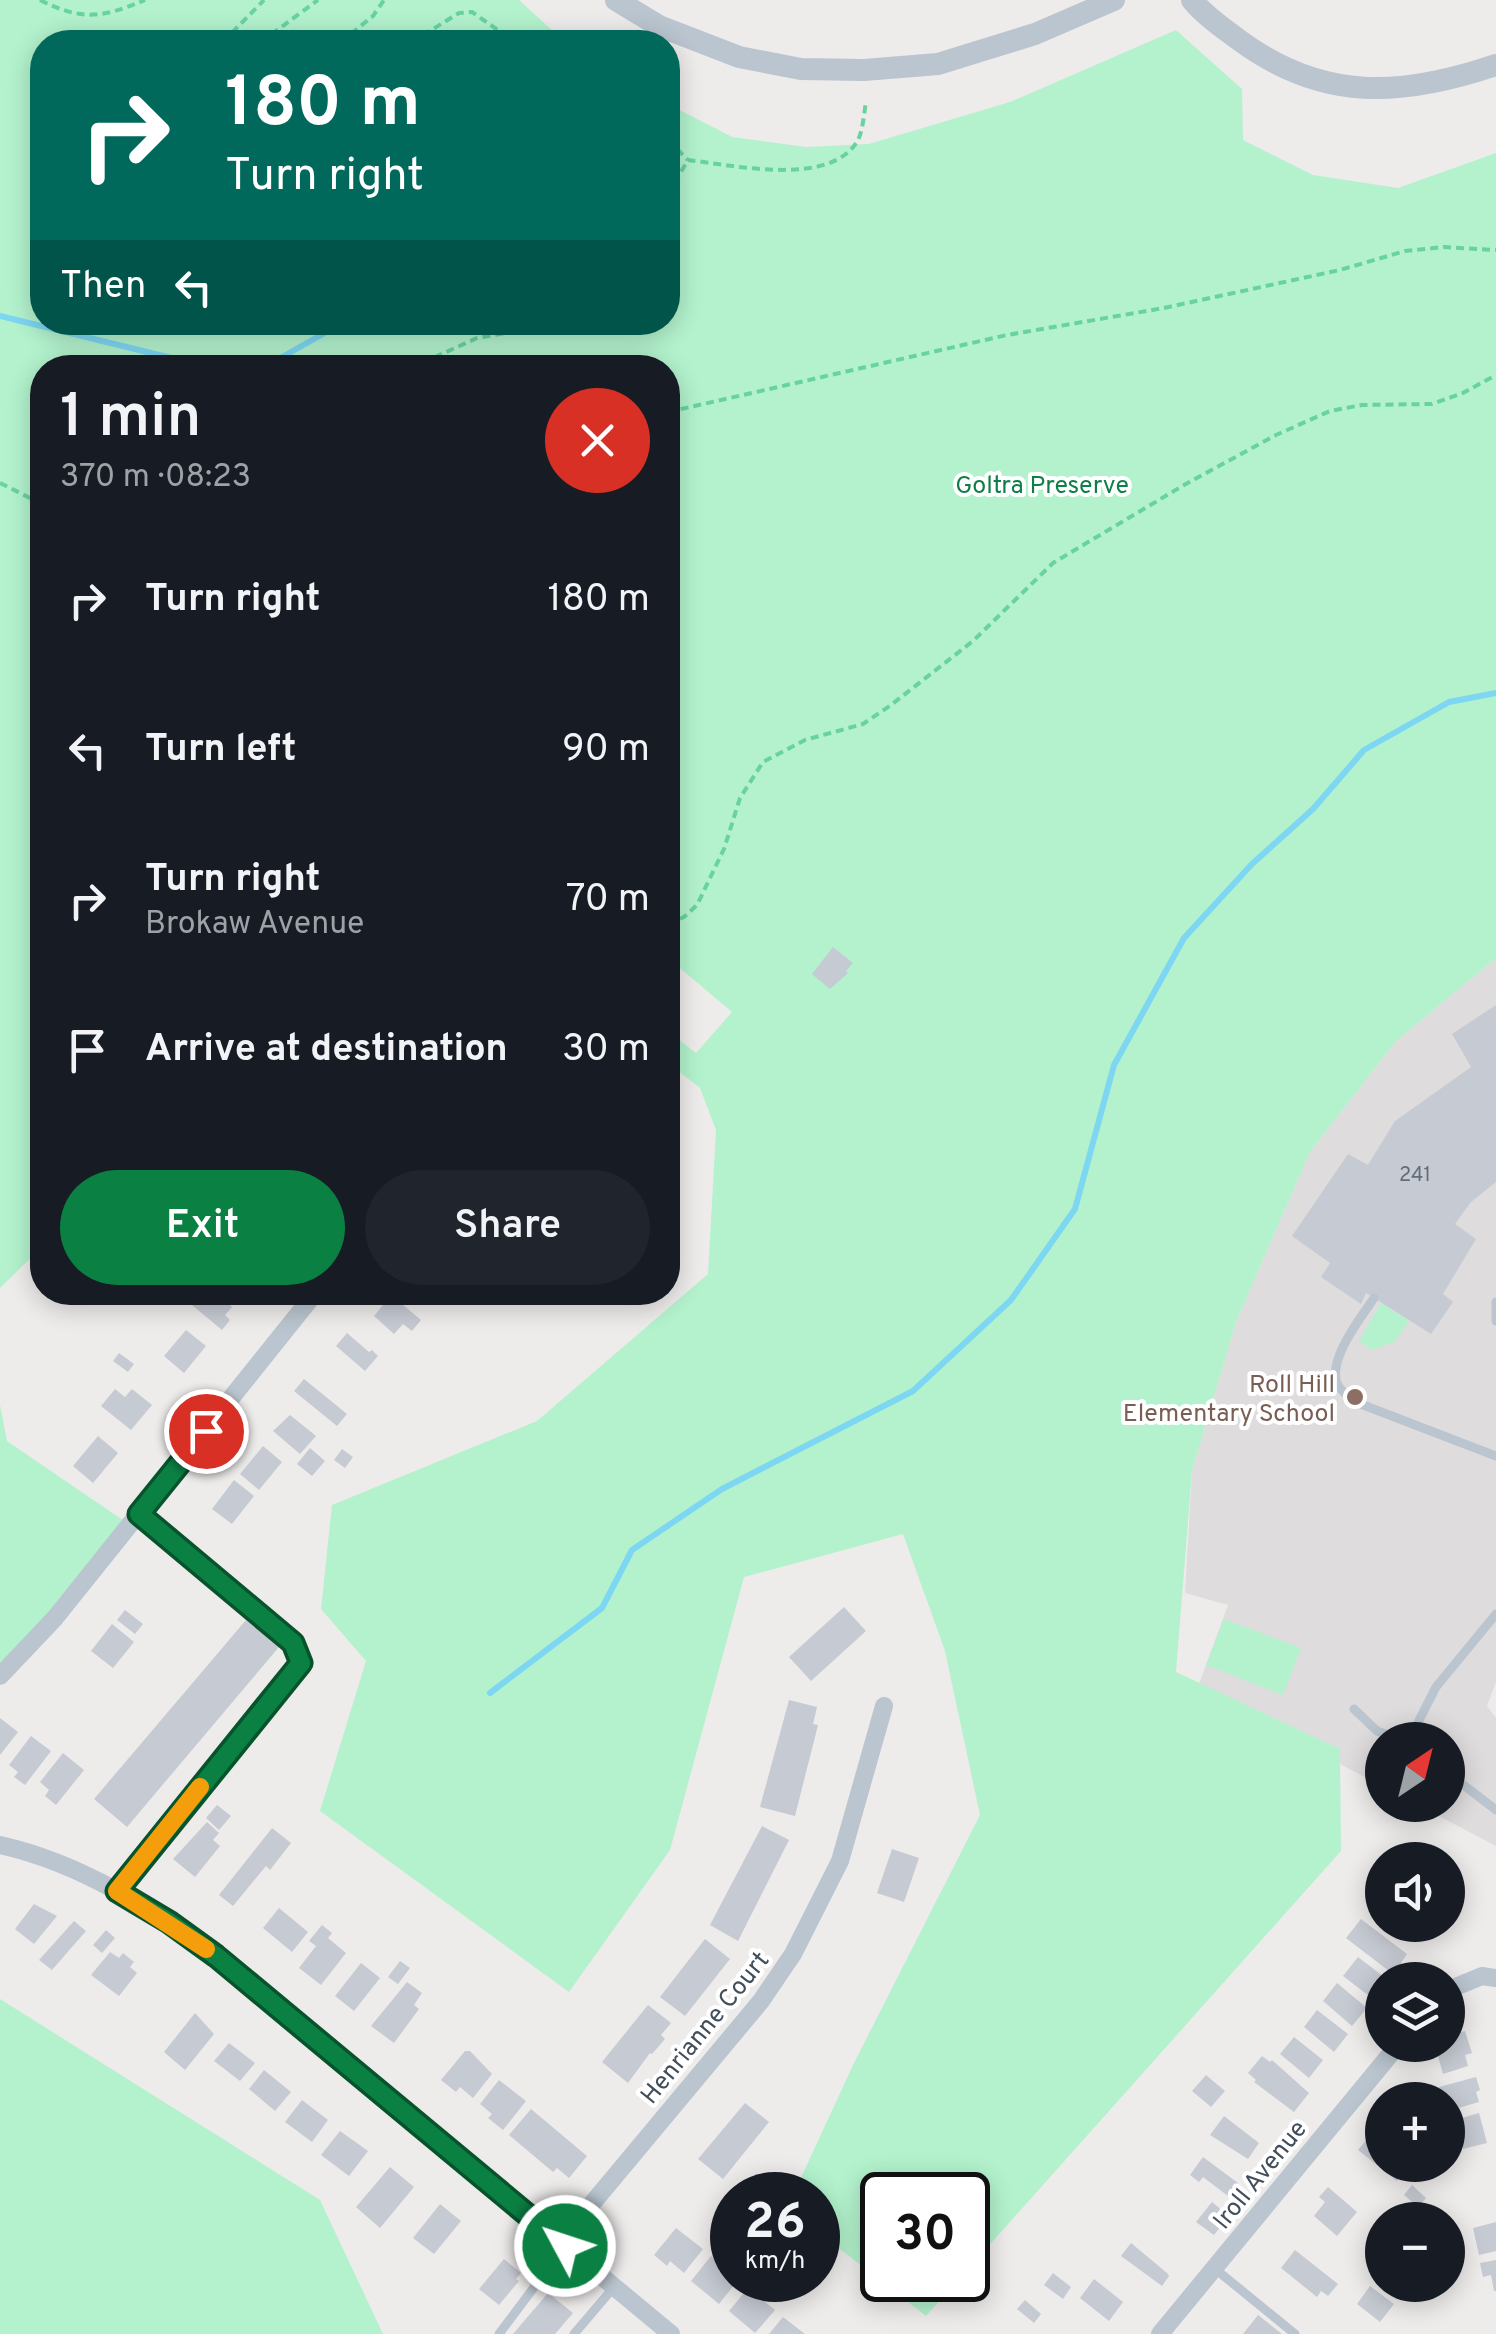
<!DOCTYPE html>
<html lang="en">
<head>
<meta charset="utf-8">
<style>
	body { margin:0; font-family:Overpass,sans-serif; background:#20242c; color:#f1f3f6; height:100vh; display:flex; flex-direction:column; font-size:38px; white-space:nowrap }
	* { box-sizing:border-box; margin:0 }
	p { font-size:32px; color:#9ea1a6 }
	.icon { flex:none; width:55px; height:55px; fill:none; stroke:currentColor; stroke-width:2; stroke-linecap:round; stroke-linejoin:round }
	.map { position:relative; flex:1; overflow:hidden }
	.drawer { position:absolute; left:30px; top:355px; width:650px; height:950px; display:flex; flex-direction:column; background:#171b24; border-radius:40px; box-shadow:0 5px 25px #0003 }
	.drawer>* { flex:none }
	.top-card { position:absolute; left:30px; top:30px; width:650px; height:305px; border-radius:40px; box-shadow:0 5px 25px #0003; background:#00695c; color:#fff; overflow:hidden }
	.needle { width:65px; rotate:35deg }
	.controls { position:absolute; left:1365px; top:1722px; display:grid; gap:20px }
	.controls a { display:grid; place-items:center; width:100px; height:100px; border-radius:50%; background:#171b24; box-shadow:0 5px 25px #0003; font-size:50px }
	.speed { position:absolute; left:710px; top:2172px; display:flex; gap:20px; font-size:50px; font-weight:700; text-align:center }
	.speed>* { display:grid; place-content:center; width:130px; height:130px; border-radius:50%; background:#171b24; box-shadow:0 5px 25px #0003; line-height:1 }
	.speed small { font-size:25px; font-weight:400 }
	.speed .limit { border:5px solid #111; border-radius:15px; background:#fff; color:#111 }
	.pin { position:absolute; display:grid; place-items:center; width:85px; height:85px; color:#fff; margin:-42px; border:5px solid #fff; border-radius:50%; box-shadow:0 2px 10px #0007 }
	.me { position:absolute; width:110px; margin:-55px; rotate:310deg; stroke-linejoin:round; filter:drop-shadow(0 0 8px #0008) }
	.turn { display:flex; align-items:center; gap:35px; height:210px; padding:0 30px; font-size:45px }
	.turn .icon { width:130px; height:130px; stroke-width:2.5 }
	.turn b { display:block; font-size:70px; line-height:85px }
	.then { display:flex; align-items:center; height:95px; padding:0 30px; background:#0003; gap:20px; font-size:38px }
	.round { display:grid; place-items:center; flex:none; width:105px; height:105px; border-radius:52px; background:#20242c }
	.summary { display:flex; align-items:center; justify-content:space-between; height:170px; padding:0 30px }
	h1 { font-size:60px; font-weight:600; line-height:75px }
	.button { display:flex; gap:20px; margin-top:auto; padding:20px 30px }
	.button a { flex:1; height:115px; border-radius:60px; background:#0b8043; color:#fff; font-size:40px; font-weight:600; line-height:115px; text-align:center }
	.button a+a { background:#20242c; color:#f1f3f6 }
	ul { padding:0; list-style:none }
	li { display:flex; align-items:center; gap:30px; height:150px; padding:0 30px }
	li div { flex:1 }
	li b { display:block; font-size:38px }
	li em { font-style:normal }
	.map>svg:first-child { display:block }
	.education { fill:#dfdcdd }
	.green { fill:#b3f2cd }
	.lines { fill:none; stroke-linecap:round; stroke-linejoin:round }
	.stream { stroke:#7dd6f2; stroke-width:6 }
	.building { fill:#c6cad2 }
	.path { stroke:#69d2a1; stroke-width:4; stroke-dasharray:8 5; stroke-linecap:butt }
	.service { stroke:#bac5cf; stroke-width:9 }
	.minor { stroke:#bac5cf; stroke-width:18 }
	.tertiary { stroke:#bac5cf; stroke-width:22 }
	.route-casing { stroke:#07532c; stroke-width:25 }
	.route { stroke:#0b8043; stroke-width:18 }
	.slow { stroke:#f59e0b; stroke-width:18 }
	.education-dot { fill:#8d6e63; stroke:#fff; stroke-width:4 }
	.labels { text-anchor:middle; stroke-width:8; stroke-linejoin:round; paint-order:stroke }
	.number-label { font-size:20px; fill:#636d78 }
	.park-label { font-size:25px; fill:#0f7f4a; stroke:#fff }
	.education-label { font-size:25px; fill:#785e54; stroke:#fff; text-anchor:end }
	.street-label { font-size:25px; fill:#424e5a; stroke:#fff }
</style>
</head>
<body>
<div class="map">
<svg width="1496" height="2334" viewBox="0 0 1496 2334">
	<rect width="100%" height="100%" fill="#eeebeb"/>
	<path class="education" d="M1496,958V1682L1487,1706L1496,1718V1846L1418,1805H1448V1740H1382V1786L1197,1689L1228,1605L1185,1593L1192,1471L1236,1322L1310,1152L1396,1041Z"/>
	<path class="green" d="M0,0H519L565,42H42V322H668V104L732,137L806,147L869,144L1010,102L1176,30L1242,89L1243,140L1313,175L1398,188L1496,153V958L1396,1041L1310,1152L1236,1322L1192,1471L1176,1672L1340,1749L1341,1851L968,2269V2195H882V2280H958L926,2316L818,2232V2195H793L854,2063L980,1815L945,1651L903,1534L744,1577L670,1850L569,1992L320,1811L366,1661L321,1609L332,1505L537,1421L708,1274L716,1130L700,1088L668,1063V1031L696,1053L732,1012L668,958V368H42V1247L0,1288Z
		M1381,1303L1409,1321L1394,1342L1372,1350L1359,1341Z
		M0,1405L7,1441L130,1525L0,1676Z
		M1224,1619L1301,1648L1283,1695L1206,1665Z
		M0,1999L320,2200L383,2334H0Z"/>
	<g class="lines">
		<path class="stream" d="M0,316L204,366L268,365L344,322
			M490,1693L602,1608L632,1550L722,1489L913,1391L1011,1300L1075,1209L1114,1065L1184,938L1252,864L1313,809L1364,750L1449,702L1496,693"/>
	</g>
	<path class="building" d="M833,947L853,963L846,971L848,973L830,989L812,974Z
		M1496,1005V1182L1471,1202L1455,1224L1476,1239L1443,1294L1453,1302L1431,1334L1366,1293L1361,1304L1321,1277L1330,1263L1292,1236L1348,1154L1368,1165L1395,1121L1471,1067L1452,1034Z
		M192,1292H215L232,1307L225,1315L230,1320L222,1330L186,1300Z
		M391,1295L421,1320L412,1331L403,1324L394,1334L374,1316Z
		M186,1330L206,1346L184,1373L164,1356Z
		M347,1333L369,1352L372,1350L378,1356L365,1371L336,1346Z
		M119,1353L134,1364L128,1372L113,1361Z
		M304,1379L347,1414L337,1426L294,1391Z
		M115,1389L125,1397L132,1389L152,1405L131,1430L101,1406Z
		M290,1415L316,1436L300,1454L273,1431Z
		M98,1436L118,1453L93,1483L73,1466Z
		M263,1446L282,1462L259,1490L240,1474Z
		M310,1448L325,1461L312,1476L297,1464Z
		M342,1449L353,1457L345,1468L334,1460Z
		M234,1480L254,1496L232,1524L212,1509Z
		M844,1607L866,1631L811,1681L789,1657Z
		M125,1610L143,1624L135,1634L117,1620Z
		M246,1620L279,1647L127,1827L94,1799Z
		M112,1624L134,1642L113,1668L91,1651Z
		M789,1700L817,1707L813,1724L818,1725L795,1816L760,1807Z
		M0,1718L18,1732L0,1755Z
		M31,1736L51,1751L25,1785L14,1777L18,1772L9,1765Z
		M63,1753L84,1770L56,1805L45,1796L49,1790L40,1782Z
		M217,1805L231,1816L219,1830L206,1818Z
		M207,1822L219,1833L213,1840L220,1846L195,1877L173,1859Z
		M762,1826L789,1840L738,1941L710,1925Z
		M272,1828L291,1843L270,1870L266,1866L233,1906L219,1895Z
		M892,1849L919,1858L904,1902L877,1893Z
		M34,1904L57,1916L34,1944L15,1929Z
		M279,1908L308,1932L292,1952L263,1928Z
		M1361,1919L1407,1954L1401,1963L1406,1967L1398,1978L1346,1938Z
		M74,1921L86,1931L52,1970L39,1960Z
		M322,1925L332,1933L328,1938L346,1953L321,1985L299,1968L316,1946L309,1941Z
		M106,1930L115,1938L102,1953L93,1945Z
		M705,1939L730,1959L685,2016L660,1997Z
		M110,1952L119,1958L123,1953L134,1962L130,1967L137,1973L119,1996L91,1975Z
		M1358,1957L1388,1980H1382L1380,1988L1382,1995L1377,2002L1343,1976Z
		M400,1961L410,1968L398,1984L388,1977Z
		M361,1963L380,1978L354,2011L335,1996Z
		M407,1982L422,1993L414,2005L419,2009L394,2043L371,2026Z
		M1337,1983L1367,2008L1352,2026L1323,2001Z
		M648,2005L671,2023L661,2035L665,2039L652,2054L650,2053L628,2083L602,2062Z
		M1317,2010L1348,2034L1334,2052L1304,2027Z
		M195,2013L214,2034L185,2070L164,2052Z
		M1465,2031L1472,2053L1465,2055L1468,2066L1443,2074L1435,2045H1448V2036Z
		M1294,2037L1323,2060L1309,2078L1280,2054Z
		M229,2043L255,2063L240,2081L214,2061Z
		M465,2051H470L492,2074L473,2098L460,2087L456,2092L441,2080Z
		M1262,2056L1270,2062L1272,2060L1309,2093L1294,2112L1254,2082L1256,2080L1248,2073Z
		M264,2070L291,2092L275,2111L249,2089Z
		M1206,2075L1225,2091L1211,2107L1192,2091Z
		M1476,2077L1480,2090L1476,2092L1479,2102L1448,2111V2100H1444L1439,2087Z
		M499,2080L526,2101L503,2130L488,2118L492,2114L480,2104Z
		M302,2100L328,2120L312,2142L285,2122Z
		M745,2103L769,2122L723,2179L698,2159Z
		M531,2109L587,2156L569,2178L557,2168L553,2172L509,2135Z
		M1479,2113L1487,2143L1463,2149L1455,2120Z
		M1224,2116L1259,2143L1248,2159L1210,2135Z
		M340,2131L368,2151L349,2176L321,2155Z
		M1374,2131L1382,2137V2165H1410L1397,2181L1358,2150Z
		M1203,2157L1238,2183L1228,2196L1203,2177L1199,2182L1190,2175Z
		M390,2167L414,2187L380,2228L356,2207Z
		M1412,2185L1426,2198L1418,2207L1404,2195Z
		M1328,2187L1357,2212L1337,2236L1314,2216L1325,2202L1319,2197Z
		M1212,2202L1229,2216L1214,2235L1196,2222Z
		M440,2204L461,2221L434,2254L413,2238Z
		M1496,2222V2251L1479,2255L1473,2228Z
		M676,2228L703,2249L684,2273L670,2261L667,2266L654,2255Z
		M1131,2243L1167,2273L1169,2276L1162,2286L1121,2256Z
		M1295,2250L1338,2284L1328,2296L1321,2291L1317,2297L1281,2268Z
		M711,2256L732,2274V2280H738L719,2304L691,2281Z
		M504,2259L521,2273L516,2279L519,2281L499,2305L479,2289Z
		M1496,2260V2291H1494L1491,2275L1483,2277L1480,2263Z
		M1053,2273L1071,2287L1063,2299L1044,2285Z
		M1094,2279L1123,2302L1109,2321L1080,2298Z
		M1370,2286L1394,2304L1380,2322L1357,2304Z
		M748,2288L775,2310L755,2333L729,2311Z
		M548,2293L573,2313L555,2334H513Z
		M1025,2300L1041,2314L1034,2323L1017,2309Z
		M1258,2315L1282,2334H1243Z
		M783,2317L805,2334H769Z"/>
	<g class="lines">
		<path class="path" d="M40,0C82,21 102,18 145,0
			M223,42L264,0
			M261,42L318,0
			M341,42L373,16L384,0
			M412,42L459,13L472,12L515,42
			M668,140L688,160
			M668,194L688,160C733,165 831,188 858,140C863,130 864,113 866,102
			M411,368L477,338L529,329L538,322
			M668,412L1007,335L1164,308L1340,270L1405,251L1444,247L1496,250
			M0,483L42,504
			M668,924L684,917L697,905L724,849L740,798L763,762L805,740L863,724L891,705L973,641L1053,563L1184,485L1276,435L1330,411L1362,405L1432,404L1463,393L1496,375"/>
		<path class="service" d="M1374,1298C1361,1318 1324,1363 1339,1387C1343,1393 1352,1398 1358,1403L1496,1456
			M1496,1302V1321
			M1354,1709L1377,1731L1402,1740
			M1409,1740L1436,1687L1496,1614
			M1448,1773L1496,1810
			M117,1891L301,1663L293,1643L139,1514
			M1214,2268L1295,2334
			M499,2334L565,2246
			M574,2334L614,2287"/>
		<path class="minor" d="M0,1676L55,1618L316,1292
			M0,1845C81,1863 150,1908 216,1956L671,2334
			M1448,1990L1482,1976L1496,1978
			M560,2242L761,2001L793,1954L840,1861L884,1706
			M1160,2334L1398,2045"/>
		<path class="tertiary" d="M616,0L659,26L739,57L801,69L864,70L938,64L1035,34L1114,0
			M1192,0C1205,16 1223,28 1239,40C1323,102 1402,97 1496,65"/>
	</g>
	<g class="lines">
		<g class="route-casing">
			<path id="route" d="M206,1431L139,1514L293,1643L301,1663L117,1891L169,1922L216,1956L565,2246"/>
		</g>
		<use href="#route" class="route"/>
		<path class="slow" d="M200,1787L117,1891L206,1949"/>
	</g>
	<circle class="education-dot" cx="1355" cy="1397" r="10"/>
	<g class="labels">
		<g class="number-label">
			<text x="1415" y="1181">241</text>
		</g>
		<g class="park-label">
			<text x="1042" y="493">Goltra Preserve</text>
		</g>
		<g class="education-label">
			<text x="1335" y="1392">Roll Hill<tspan x="1335" dy="29">Elementary School</tspan></text>
		</g>
		<g class="street-label">
			<text transform="translate(704 2027) rotate(-51)" y="9">Henrianne Court</text>
			<text transform="translate(1259 2174) rotate(-51)" y="9">Iroll Avenue</text>
		</g>
	</g>
</svg>
<div class="controls">
<a><svg class="needle" viewBox="-14 -14 28 28"><path d="M0-13l5 13h-10z" fill="#e53935"/><path d="M0 13l5-13h-10z" fill="#9ea1a6"/></svg></a>
<a><svg class="icon" aria-label="sound" viewBox="0 0 24 24"><path d="M4 9h4l5-4v14l-5-4H4zM17 9q2 3 0 6"/></svg></a>
<a><svg class="icon" aria-label="layers" viewBox="0 0 24 24"><path d="M12 4l9 5-9 5-9-5zM3 14l9 5 9-5"/></svg></a>
<a>+</a>
<a>−</a>
</div>
<div class="speed"><div>26<small>km/h</small></div><div class="limit">30</div></div>
<div class="pin" style="left:206px;top:1431px;background:#d93025"><svg class="icon" aria-label="arrive" viewBox="0 0 24 24"><path d="M6 21V4h12l-3 4 3 4H6"/></svg></div>
<svg class="me" style="left:565px;top:2246px" viewBox="-20 -20 40 40"><circle r="17" fill="#0b8043" stroke="#fff" stroke-width="3"/><path d="M0-11L8 9 0 5-8 9z" fill="#fff"/></svg>
<div class="top-card">
<div class="turn"><svg class="icon" aria-label="right" viewBox="0 0 24 24"><path d="M7 20v-9h11M14 6l5 5-5 5"/></svg><div><b>180 m</b>Turn right</div></div>
<div class="then">Then<svg class="icon" aria-label="left" viewBox="0 0 24 24"><path d="M17 20v-9H6M10 6l-5 5 5 5"/></svg></div>
</div>
<section class="drawer">
<div class="summary"><div><h1>1 min</h1><p>370 m · 08:23</p></div><a class="round" style="background:#d93025;color:#fff"><svg class="icon" aria-label="close" viewBox="0 0 24 24"><path d="M6 6l12 12M18 6L6 18"/></svg></a></div>
<ul>
<li><svg class="icon" aria-label="right" viewBox="0 0 24 24"><path d="M7 20v-9h11M14 6l5 5-5 5"/></svg><div><b>Turn right</b></div><em>180 m</em></li>
<li><svg class="icon" aria-label="left" viewBox="0 0 24 24"><path d="M17 20v-9H6M10 6l-5 5 5 5"/></svg><div><b>Turn left</b></div><em>90 m</em></li>
<li><svg class="icon" aria-label="right" viewBox="0 0 24 24"><path d="M7 20v-9h11M14 6l5 5-5 5"/></svg><div><b>Turn right</b><p>Brokaw Avenue</p></div><em>70 m</em></li>
<li><svg class="icon" aria-label="arrive" viewBox="0 0 24 24"><path d="M6 21V4h12l-3 4 3 4H6"/></svg><div><b>Arrive at destination</b></div><em>30 m</em></li>
</ul>
<div class="button"><a>Exit</a><a>Share</a></div>
</section>
</div>
</body>
</html>
